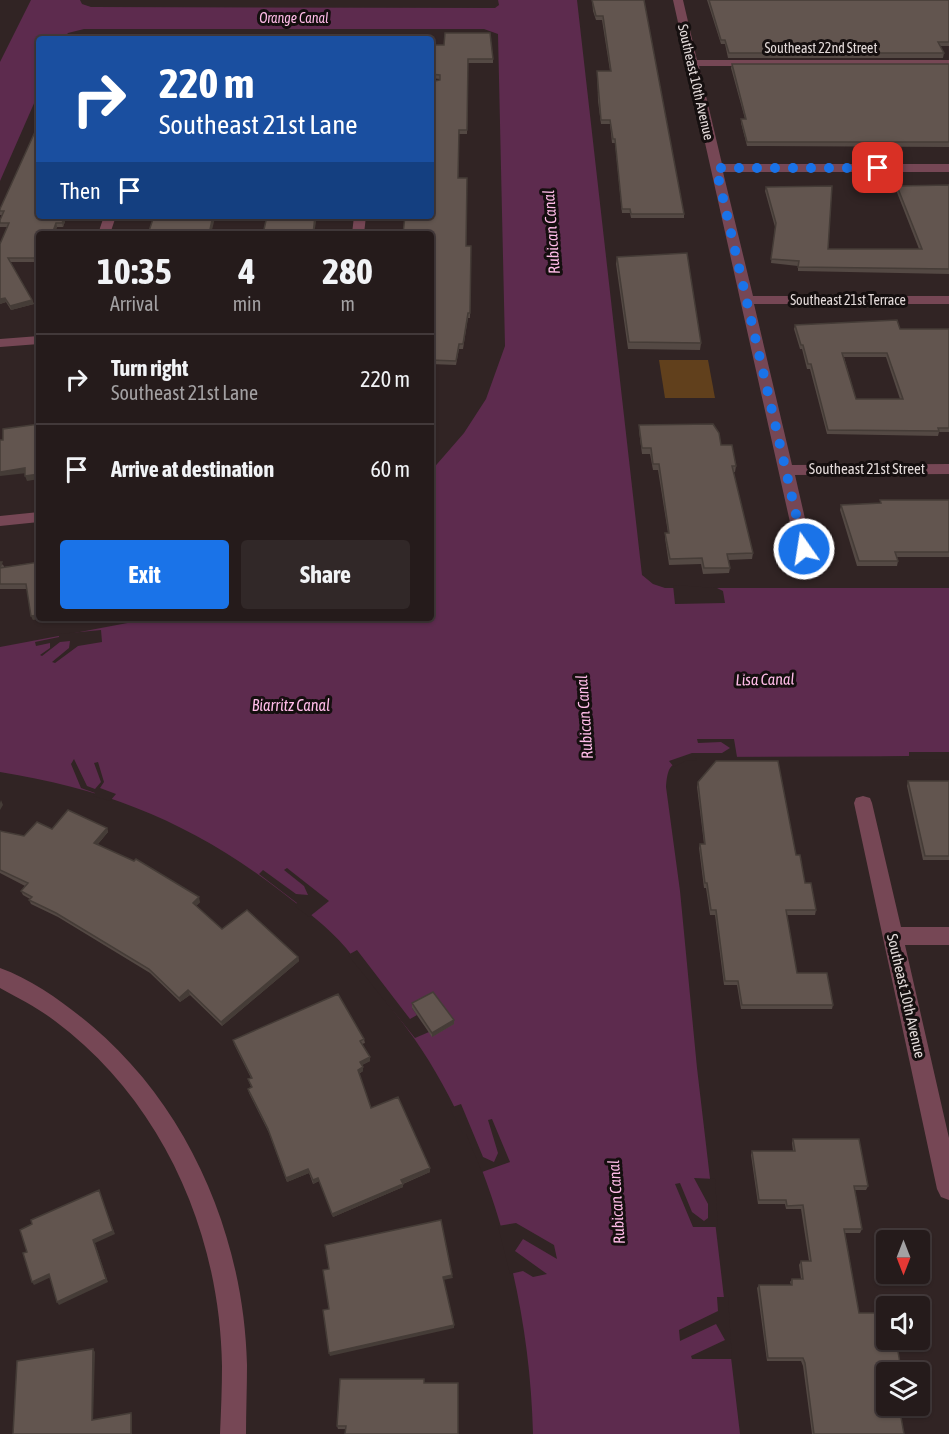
<!DOCTYPE html>
<html lang="en">
<head>
<meta charset="utf-8">
<style>
	body { margin:0; font-family:"Asap Condensed",sans-serif; background:#312828; color:#f1f3f6; height:100vh; display:flex; flex-direction:column; font-size:22px; white-space:nowrap }
	* { box-sizing:border-box; margin:0 }
	p { font-size:20px; color:#a3a1a3 }
	.icon { flex:none; width:33px; height:33px; fill:none; stroke:currentColor; stroke-width:2; stroke-linecap:round; stroke-linejoin:round }
	.map { position:relative; flex:1; overflow:hidden }
	.details { position:absolute; left:36px; top:231px; width:398px; height:390px; display:flex; flex-direction:column; background:#251b1b; border-radius:6px; box-shadow:0 2px 4px #0004,0 0 0 2px #42393a }
	.details>* { flex:none }
	.hud { position:absolute; left:36px; top:36px; width:398px; height:183px; border-radius:6px; box-shadow:0 2px 4px #0004,0 0 0 2px #42393a; background:#1a4fa0; color:#fff; overflow:hidden }
	.needle { width:39px; rotate:180deg }
	.fabs { position:absolute; left:876px; top:1230px; display:grid; gap:12px }
	.fabs a { display:grid; place-items:center; width:54px; height:54px; border-radius:6px; background:#251b1b; box-shadow:0 2px 4px #0004,0 0 0 2px #42393a; font-size:30px }
	.pin { position:absolute; display:grid; place-items:center; width:51px; height:51px; color:#fff; margin:-26px; border-radius:12px; box-shadow:0 3px 9px #0006 }
	.me { position:absolute; width:66px; margin:-33px; rotate:347deg; stroke-linejoin:round; filter:drop-shadow(0 0 4px #0008) }
	.turn { display:flex; align-items:center; gap:21px; height:126px; padding:0 24px; font-size:27px }
	.turn .icon { width:78px; height:78px; stroke-width:2.5 }
	.turn b { display:block; font-size:42px; line-height:51px }
	.then { display:flex; align-items:center; height:57px; padding:0 24px; background:#0003; gap:12px; font-size:22px }
	.eta { display:flex; justify-content:space-evenly; align-items:center; height:102px; text-align:center }
	.eta b { font-size:36px; font-weight:700; line-height:42px }
	.action { display:flex; gap:12px; margin-top:auto; padding:12px 24px }
	.action a { flex:1; height:69px; border-radius:6px; background:#1a73e8; color:#fff; font-size:24px; font-weight:700; line-height:69px; text-align:center }
	.action a+a { background:#312828; color:#f1f3f6 }
	ul { padding:0; list-style:none }
	li { display:flex; align-items:center; gap:18px; height:90px; padding:0 24px; border-top:2px solid #42393a }
	li div { flex:1 }
	li b { display:block; font-size:22px }
	li em { font-style:normal }
	.map>svg:first-child { display:block }
	.green { fill:#61401c }
	.water { fill:#5d2b4e }
	.pier { fill:#312424 }
	.lines { fill:none; stroke-linecap:round; stroke-linejoin:round }
	.minor { fill:#764755; fill-rule:evenodd }
	.wall { fill:#544944; fill-rule:evenodd }
	.shaded-wall { fill:#453c37 }
	.building { fill:#62554f; stroke:#453c37; stroke-width:1.5; fill-rule:evenodd }
	.route { stroke:#1a73e8; stroke-width:10; stroke-dasharray:0 18 }
	.labels { text-anchor:middle; stroke-width:6; stroke-linejoin:round; paint-order:stroke }
	.far-water-label { font-size:14px; font-style:italic; fill:#ffbce8; stroke:#150f0f }
	.far-street-label { font-size:14px; fill:#e3dad9; stroke:#150f0f }
	.street-label { font-size:15px; fill:#e3dad9; stroke:#150f0f }
	.water-label { font-size:16px; font-style:italic; fill:#ffbce8; stroke:#150f0f }
</style>
</head>
<body>
<div class="map">
<svg width="949" height="1434" viewBox="0 0 949 1434">
	<rect width="100%" height="100%" fill="#312424"/>
	<path class="green" d="M659,360H708L715,398H665Z"/>
	<path class="water" d="M31,0H80L82,4L91,7L495,8L499,5L498,0H577L642,575L653,584L665,588H949V756L695,757C672,764 668,762 666,787L680,891L697,1068L740,1434H533C530,1306 496,1171 429,1061C412,1033 391,1008 371,982C363,971 355,959 346,948C328,927 305,910 283,893C194,824 111,790 0,772V647L154,618H430L431,471L464,433L486,399L505,346L498,34L484,29H84L68,33L63,39H39V92L0,181V62Z"/>
	<path class="pier" d="M673,585L717,588L723,591L725,603L675,604Z
		M101,630L102,642L78,646L55,663L52,662L69,648L70,641L60,642L42,656L40,655L50,648V643L36,646L35,642L59,637V634Z
		M697,739H734L737,757H695L697,760L685,761L674,767L669,761L692,753H722L730,748L721,742L698,743Z
		M909,752H949V759L882,760V757L909,756Z
		M74,759L87,786L95,789L101,782L94,763L98,762L104,782L100,788L116,794L110,801L93,796L95,793L81,788L71,764Z
		M287,868L329,901L309,917L295,906L297,903L259,874L263,870L296,894L308,895L304,886L284,870Z
		M357,950L410,1019L417,1015L412,1008L414,1007L429,1032L415,1038L348,955Z
		M461,1104L483,1157L494,1162L498,1153L488,1120L492,1119L510,1162L482,1172L466,1134H463L450,1108Z
		M694,1178L715,1179L718,1227H693L675,1184L680,1183L692,1212L704,1221L708,1218V1204Z
		M516,1223L554,1245L557,1259L523,1239L515,1251L547,1274L533,1277L523,1271L510,1274L498,1226Z
		M717,1297H728L732,1359H692L691,1356L725,1340L716,1324L680,1341L679,1330L718,1311Z"/>
	<g class="lines">
		<path class="minor" d="M673,0H683L697,60H949V66H699L722,164H949V172H723L753,296H949V304H754L792,465L949,464V474L795,475L812,549L804,554L796,549Z
			M104,216H116L110,234H98Z
			M354,216H366L364,234H352Z
			M39,336V344L0,347V339Z
			M39,512V522L0,526V516Z
			M863,796L870,798L872,803L901,927H949V945H905L949,1138V1200L941,1197L937,1189L854,803L856,798Z
			M0,968C33,980 66,1004 92,1026C190,1109 244,1238 247,1365C247,1388 246,1411 246,1434H220C221,1411 222,1388 222,1366C220,1232 162,1101 55,1021C38,1008 18,998 0,988Z"/>
	</g>
	<path class="wall" d="M592,0H644L684,214V218H631L630,213H622L615,143H612L610,124H601L598,101L597,71H610L602,20H596L593,11Z
		M707,0H949V46H940L944,53L943,58H728L725,44H721Z
		M430,45H444L493,59V63H468L467,134H459L458,178L466,246H471L470,318H468L463,349H459L456,365L430,364V234L440,79L430,78Z
		M732,64H949V147L747,146L741,123V119H745L731,68Z
		M949,185V274L798,271V266L771,263L775,227L765,191L766,187L828,249H919L896,190L897,186Z
		M0,209L67,216L63,227H57L54,234H39V262H10L34,304L11,310L6,302L0,304L7,227H0V220L2,215H0Z
		M617,257L701,343L700,350L628,349L616,264Z
		M795,325L900,329H949V432H939L938,436L827,434L810,369H807L802,349H800L794,329ZM844,357H886L900,399H856Z
		M639,425L721,445L736,466L735,472H733L753,553L752,559L728,560L730,568L729,573L703,574L701,564L669,565L665,538V533H668L658,470H653L650,454H642L639,431Z
		M880,500H949V557H897L898,561L897,566H857L840,510L841,505L880,503Z
		M0,562L4,566V567L39,562L33,620L27,589H0Z
		M908,781H949V860H923L907,786Z
		M698,782L796,855L805,883L816,910L815,915H787L797,973L833,1005L832,1009H741L737,985H724L715,915H710L706,888H704L699,848L700,844H704L697,787Z
		M107,828L108,832L98,844L200,902L196,906L222,929L298,957L299,961L222,1026L190,995L180,1002L150,973L58,917L31,904L29,900L30,899L23,895L21,891L25,886L0,873V831L24,836L52,829Z
		M412,1003L454,1020V1024L432,1037L412,1008Z
		M364,1039L365,1043L362,1044L370,1061L362,1065L363,1071L359,1074L371,1108L430,1172L403,1184V1187L333,1217L319,1181L313,1184L309,1173L287,1182L269,1133L249,1093L248,1089L251,1087L248,1079L251,1078L234,1044L233,1040Z
		M793,1139L868,1186L866,1190H855L862,1229L860,1233H845L859,1313L900,1363L898,1366H891L904,1434H812L803,1366L801,1361H767L757,1288L759,1285H791L790,1282L792,1279H801L799,1265L801,1261H809L801,1209H786L785,1204H758L751,1155L752,1151H793L792,1143Z
		M424,1379L345,1429H338L337,1426Z"/>
	<path class="shaded-wall" d="M65,216H67L63,227L62,223Z
		M213,216H214L215,218L211,234H209Z
		M315,216H317L314,234H313Z
		M56,223L57,227L54,234H52Z
		M5,298L6,302L0,304V299Z
		M32,300L34,304L11,310L10,306Z
		M25,468L27,473L0,476V472Z
		M39,474V479L27,481L25,476Z
		M39,615V618H47L33,620L31,616Z
		M1,800L3,805L0,810V803Z
		M107,828L108,832L95,847L94,843Z
		M199,897L200,902L195,907L193,903Z
		M298,957L299,961L222,1026L221,1022Z
		M188,990L190,995L180,1002L179,998Z
		M454,1020V1024L432,1037V1033Z
		M370,1057V1061L360,1066V1062Z
		M363,1067V1071L358,1074V1070Z
		M430,1168V1172L402,1184L401,1180Z
		M308,1169L309,1173L287,1182L286,1178Z
		M318,1178L319,1181L313,1184V1180Z
		M403,1184V1187L333,1217L332,1214Z
		M100,1194L115,1234L95,1243L108,1282L59,1305L57,1302L93,1240Z
		M49,1274L51,1277L34,1285L32,1282Z
		M452,1275L453,1278L443,1280V1277Z
		M454,1325V1328L330,1356L329,1353Z
		M93,1349L95,1352L93,1423L92,1420Z
		M131,1413L132,1416V1434H131Z"/>
	<path class="building" d="M592,0H644L684,214H631L630,209H622L615,139H613L610,120H601L597,71H611L603,16H596Z
		M709,0H949V42H938L944,53H729L725,40H721Z
		M445,33H490L493,59H468L467,130H459L458,178H467L466,246H471L470,313H468L463,344H459L456,361L430,360V234H403L405,216H430V82L440,80V75L430,74V45H444Z
		M289,37H346V39H288Z
		M249,38L251,39H199Z
		M732,64H949V142H747L741,119H746Z
		M39,123V216H65L62,223H56L52,234H39V258H8L32,300L10,306L5,298L0,299V244L9,223H0V220L4,211H0V209Z
		M949,185V269L798,267L799,261L771,259L776,223L766,187L832,186L828,249H922L897,186Z
		M154,216H213L209,234H148Z
		M267,216H315L313,234H263Z
		M687,253L701,343L629,342L617,257Z
		M897,320L900,329H949V428H938L939,431L828,430L811,364H808L803,345H801L795,325ZM842,353H887L903,399H856Z
		M39,424V474L25,476V468L0,472V440H3V429Z
		M713,424L719,433L721,445H732L736,466H732L753,553L727,554L730,568H704L702,558L670,559L665,533H669L659,464H653L651,448H642L639,425Z
		M880,500H949V552H895L898,561H859L841,505L881,503Z
		M0,562H2L0,568L39,562V615L31,616L26,584H0Z
		M716,761H778L796,855H800L805,883H811L816,910H786L797,973H827L833,1005H742L738,981H725L716,910H711L707,883H705L700,844H705L698,782Z
		M908,781H949V856H925Z
		M68,810L107,828L94,843L134,861L136,859L199,897L193,903L222,929L247,910L298,957L221,1022L188,990L179,998L149,969L56,913L29,900L32,897L21,891L28,883L0,870V831L24,836L37,822L52,829Z
		M433,992L454,1020L432,1033L412,1003Z
		M338,994L364,1039L360,1041L370,1057L360,1062L363,1067L358,1070L371,1108L398,1097L430,1168L401,1180L403,1184L332,1214L318,1178L313,1180L308,1169L286,1178L268,1129L248,1089L252,1087L248,1079L252,1078L233,1040Z
		M793,1139H859L868,1186H854L862,1229H844L859,1313H886V1340H896L900,1363H891L893,1372H886V1406H899L904,1434H814L805,1363L803,1358H768L759,1285H792V1279H803L801,1261H811L803,1205L787,1206L786,1200H759L752,1151H795Z
		M99,1190L113,1231L93,1240L106,1279L57,1302L49,1274L32,1282L23,1253L27,1252L20,1230L32,1224L31,1220Z
		M441,1220L452,1275L443,1277L454,1325L329,1353L323,1310L329,1309L323,1270L329,1269L325,1245Z
		M93,1349L92,1420L131,1413V1434H13L17,1361Z
		M340,1379H424V1383H458V1434H345L346,1426H337Z"/>
	<g class="lines">
		<path class="route" d="M804,549L716,168H878"/>
	</g>
	<g class="labels">
		<g class="far-water-label">
			<text x="294" y="23">Orange Canal</text>
		</g>
		<g class="far-street-label">
			<text x="821" y="53">Southeast 22nd Street</text>
			<text transform="translate(696 82) rotate(77)" y="5">Southeast 10th Avenue</text>
			<text x="848" y="305">Southeast 21st Terrace</text>
		</g>
		<g class="street-label">
			<text x="867" y="474">Southeast 21st Street</text>
			<text transform="translate(906 996) rotate(77)" y="5">Southeast 10th Avenue</text>
		</g>
		<g class="water-label">
			<text transform="translate(551 232) rotate(-94)" y="6">Rubican Canal</text>
			<text transform="translate(765 679) rotate(-1)" y="6">Lisa Canal</text>
			<text x="291" y="711">Biarritz Canal</text>
			<text transform="translate(584 717) rotate(-94)" y="6">Rubican Canal</text>
			<text transform="translate(616 1202) rotate(-94)" y="6">Rubican Canal</text>
		</g>
	</g>
</svg>
<div class="fabs">
<a><svg class="needle" viewBox="-14 -14 28 28"><path d="M0-13l5 13h-10z" fill="#e53935"/><path d="M0 13l5-13h-10z" fill="#a3a1a3"/></svg></a>
<a><svg class="icon" aria-label="sound" viewBox="0 0 24 24"><path d="M4 9h4l5-4v14l-5-4H4zM17 9q2 3 0 6"/></svg></a>
<a><svg class="icon" aria-label="layers" viewBox="0 0 24 24"><path d="M12 4l9 5-9 5-9-5zM3 14l9 5 9-5"/></svg></a>
</div>
<div class="pin" style="left:878px;top:168px;background:#d93025"><svg class="icon" aria-label="arrive" viewBox="0 0 24 24"><path d="M6 21V4h12l-3 4 3 4H6"/></svg></div>
<svg class="me" style="left:804px;top:549px" viewBox="-20 -20 40 40"><circle r="17" fill="#1a73e8" stroke="#fff" stroke-width="3"/><path d="M0-11L8 9 0 5-8 9z" fill="#fff"/></svg>
<div class="hud">
<div class="turn"><svg class="icon" aria-label="right" viewBox="0 0 24 24"><path d="M7 20v-9h11M14 6l5 5-5 5"/></svg><div><b>220 m</b>Southeast 21st Lane</div></div>
<div class="then">Then<svg class="icon" aria-label="arrive" viewBox="0 0 24 24"><path d="M6 21V4h12l-3 4 3 4H6"/></svg></div>
</div>
<section class="details">
<div class="eta">
<div><b>10:35</b><p>Arrival</p></div>
<div><b>4</b><p>min</p></div>
<div><b>280</b><p>m</p></div>
</div>
<ul>
<li><svg class="icon" aria-label="right" viewBox="0 0 24 24"><path d="M7 20v-9h11M14 6l5 5-5 5"/></svg><div><b>Turn right</b><p>Southeast 21st Lane</p></div><em>220 m</em></li>
<li><svg class="icon" aria-label="arrive" viewBox="0 0 24 24"><path d="M6 21V4h12l-3 4 3 4H6"/></svg><div><b>Arrive at destination</b></div><em>60 m</em></li>
</ul>
<div class="action"><a>Exit</a><a>Share</a></div>
</section>
</div>
</body>
</html>
